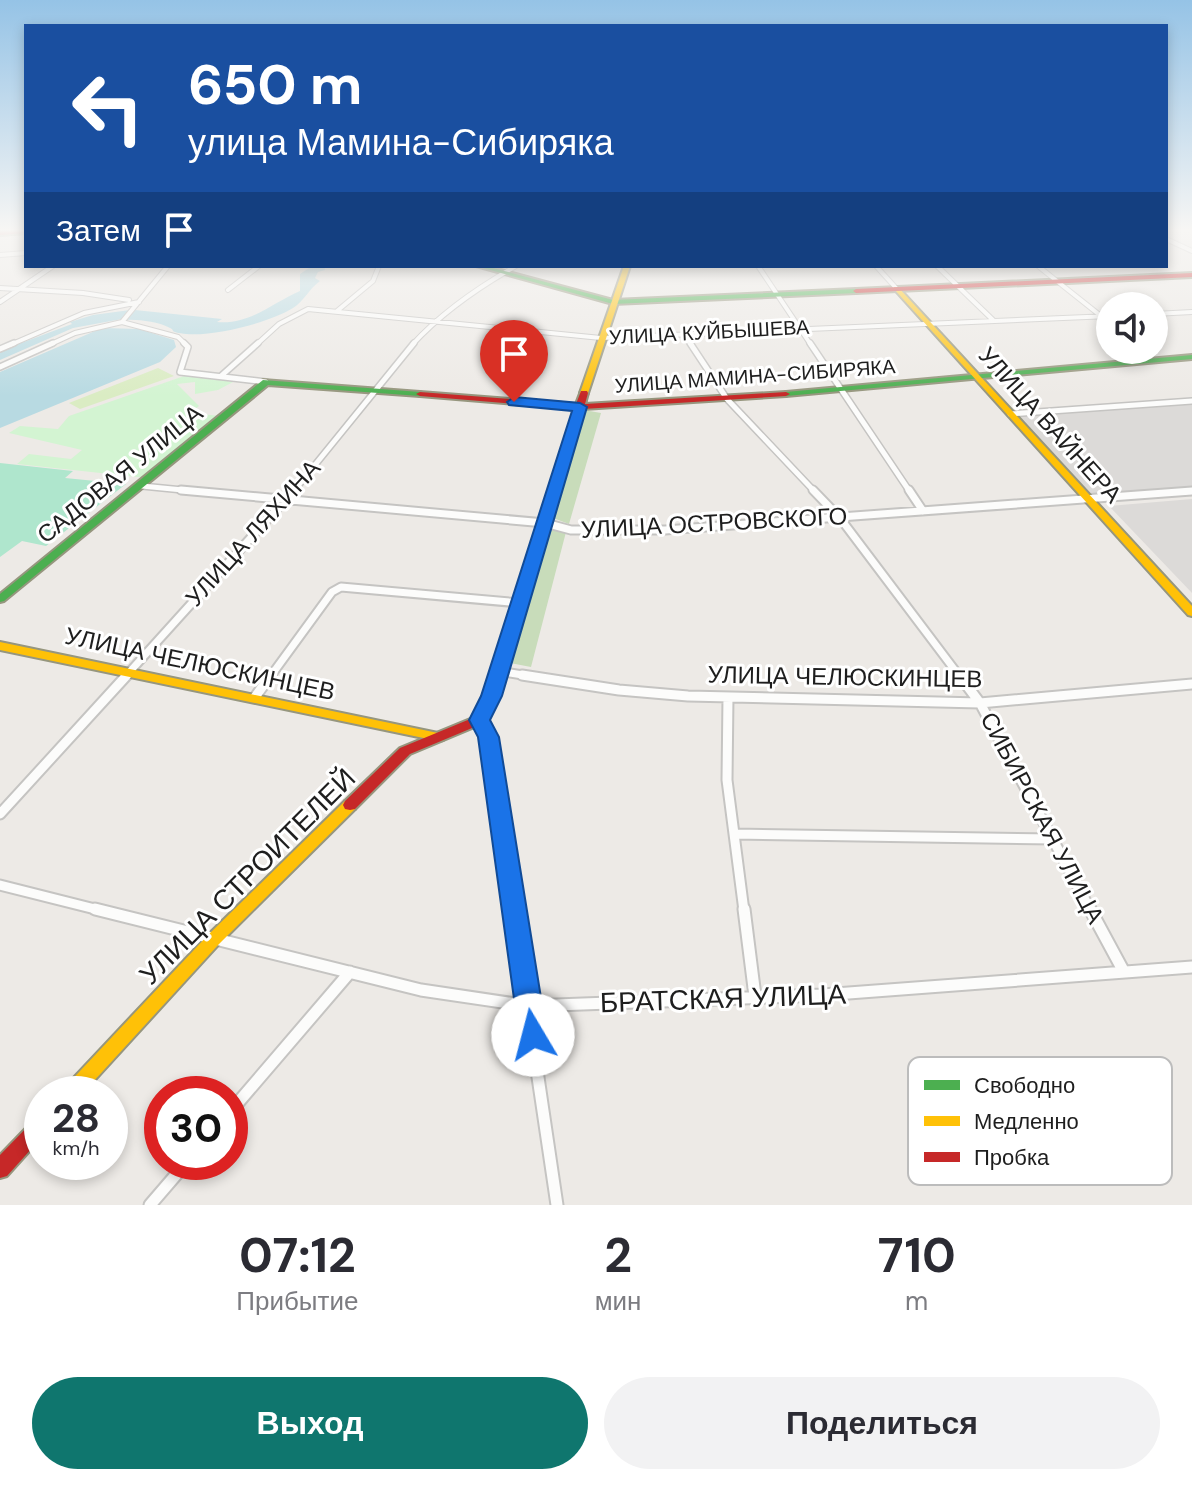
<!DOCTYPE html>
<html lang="ru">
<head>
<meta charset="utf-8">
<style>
	body { margin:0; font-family:"DM Sans",sans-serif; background:#f2f2f3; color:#2b2b33; height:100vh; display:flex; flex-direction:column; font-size:30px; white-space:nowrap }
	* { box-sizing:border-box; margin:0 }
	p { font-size:26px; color:#7c7c81 }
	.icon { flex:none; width:44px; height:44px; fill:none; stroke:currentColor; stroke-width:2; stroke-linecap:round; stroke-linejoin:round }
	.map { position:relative; height:1205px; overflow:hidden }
	.sheet { display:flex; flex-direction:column; background:#fff; flex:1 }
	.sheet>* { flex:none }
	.top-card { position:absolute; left:24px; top:24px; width:1144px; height:244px; border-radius:0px; box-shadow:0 4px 12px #0003; background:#1a4fa0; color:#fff; overflow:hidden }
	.controls { position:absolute; left:1096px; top:292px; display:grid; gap:16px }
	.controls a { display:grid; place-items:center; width:72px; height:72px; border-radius:50%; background:#fff; box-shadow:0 4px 12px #0003; font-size:40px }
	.speed { position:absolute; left:24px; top:1076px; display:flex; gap:16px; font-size:40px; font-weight:700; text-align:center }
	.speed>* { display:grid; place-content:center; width:104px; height:104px; border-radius:50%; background:#fff; box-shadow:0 4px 12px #0003; line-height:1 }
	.speed small { font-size:20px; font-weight:400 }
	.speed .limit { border:12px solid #d22; background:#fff; color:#111 }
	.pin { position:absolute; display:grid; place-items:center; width:68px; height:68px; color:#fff; margin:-82px -34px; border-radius:50% 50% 50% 0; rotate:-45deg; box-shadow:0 0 8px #0007 }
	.pin .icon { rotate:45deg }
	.me { position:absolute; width:88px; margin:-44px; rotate:352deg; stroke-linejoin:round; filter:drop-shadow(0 0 6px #0008) }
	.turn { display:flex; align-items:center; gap:28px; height:168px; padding:0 32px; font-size:36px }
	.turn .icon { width:104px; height:104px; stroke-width:2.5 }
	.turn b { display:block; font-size:56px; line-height:68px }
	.then { display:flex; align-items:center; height:76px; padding:0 32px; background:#0003; gap:16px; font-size:30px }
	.eta { display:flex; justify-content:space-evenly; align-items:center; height:136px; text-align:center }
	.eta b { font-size:48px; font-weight:700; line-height:56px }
	.action { display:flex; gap:16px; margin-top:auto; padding:16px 32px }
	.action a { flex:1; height:92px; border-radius:48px; background:#0f766e; color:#fff; font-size:32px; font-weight:700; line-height:92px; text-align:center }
	.action a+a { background:#f2f2f3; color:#2b2b33 }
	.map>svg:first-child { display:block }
	.residential { fill:#dcdad8 }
	.grass { fill:#daecc3 }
	.forest { fill:#c8dcba }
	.park { fill:#d3f4d2 }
	.pitch { fill:#afe6cd }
	.water { fill:#b8dae2 }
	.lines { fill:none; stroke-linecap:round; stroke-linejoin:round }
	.street-far4-casing { stroke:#c5c4c2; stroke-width:6 }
	.street-far3-casing { stroke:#c5c4c2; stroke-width:8 }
	.street-far2-casing { stroke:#c5c4c2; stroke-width:11 }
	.street-far1-casing { stroke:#c5c4c2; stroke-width:13 }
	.street-casing { stroke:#c5c4c2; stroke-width:15 }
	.fast-casing { stroke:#96967e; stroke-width:4 }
	.slow-casing { stroke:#96967e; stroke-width:4 }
	.jam-casing { stroke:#96967e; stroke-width:4 }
	.street-far4 { stroke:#fcfcfb; stroke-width:4 }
	.street-far3 { stroke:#fcfcfb; stroke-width:5 }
	.street-far2 { stroke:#fcfcfb; stroke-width:7 }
	.street-far1 { stroke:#fcfcfb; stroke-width:9 }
	.street { stroke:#fcfcfb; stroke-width:11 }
	.fast { fill:#4caf50; fill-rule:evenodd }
	.slow { fill:#ffc107; fill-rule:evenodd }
	.jam { fill:#c62828; fill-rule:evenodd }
	.route { fill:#1a73e8; stroke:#114b97; stroke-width:2 }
	.labels { text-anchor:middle; stroke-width:6; stroke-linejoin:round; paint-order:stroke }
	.far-street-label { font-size:20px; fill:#1e1e1e; stroke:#fff }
	.street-label { font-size:24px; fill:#1e1e1e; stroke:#fff }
	.near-street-label { font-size:28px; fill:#1e1e1e; stroke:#fff }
	.key { fill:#fff; stroke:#bcbcbc; stroke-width:2 }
	.key-label { font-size:22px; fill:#1e1e1e }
</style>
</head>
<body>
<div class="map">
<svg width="1192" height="1205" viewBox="0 0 1192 1205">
	<rect width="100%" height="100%" fill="#edeae6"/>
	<path class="residential" d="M1192,403V489L1093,498L1014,415Z
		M1192,499V593L1109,506Z"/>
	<path class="grass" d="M158,368L174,376L80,409L69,403Z"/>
	<path class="forest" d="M584,410L601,413L569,524L553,518Z
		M549,528L566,532L531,667L510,663Z"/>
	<path class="park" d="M187,375L233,382L218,390L195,394V382L177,384L199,406L190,413L221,416L147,478L17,464L29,454L71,459L82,450L9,433L20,426L58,429L69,416Z"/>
	<path class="pitch" d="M0,463L73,471L65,478L126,484L46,546L22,541L0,557Z"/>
	<path class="water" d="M312,266H324L325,270L318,272L315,278L320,281C309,289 304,301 293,308C269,323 207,339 179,333C169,331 177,331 168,327C159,322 137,319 126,320L135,310L222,319L217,322C250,325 272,303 300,291V274Z
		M130,310L122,319L73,328L0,360V351L72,324L70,322L93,315Z
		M102,328L139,329L174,340L176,347L160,362L0,428V372Z"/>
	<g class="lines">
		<g class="street-far4-casing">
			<path id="street-far4" d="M1166,239L1192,251
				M0,255L26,253
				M758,266L811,345
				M876,266L896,288
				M937,266L993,320
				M1038,266L1101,316
				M0,288L83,293L129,300
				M228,290L259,266
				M0,302L53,266
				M337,311L373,281L379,266
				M1154,314L1192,312
				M122,322L178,337L186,345
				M684,333L692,345
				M10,345L84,313L139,302
				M49,345L75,333L122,322L168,266
				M256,345L279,324L308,309L601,338L1110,316
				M412,345C442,312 477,288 516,266"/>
		</g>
		<g class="street-far3-casing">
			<path id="street-far3" d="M184,343L188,347L180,372L266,382
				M690,343L727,399L815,492
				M810,343L910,492
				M0,349L14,343
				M0,367L53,343
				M221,376L258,343
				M1010,414L1192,401
				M142,486L203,492
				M293,492L414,343
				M1184,492L1192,491"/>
		</g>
		<g class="street-far2-casing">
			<path id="street-far2" d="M181,490L545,523L571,530H665L1192,491
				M813,490L840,518L960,677
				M909,490L923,511
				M498,671L535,677
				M125,677L294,490
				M270,677L332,592L341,587L520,603"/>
		</g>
		<g class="street-far1-casing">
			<path id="street-far1" d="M522,675L619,690L688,696L980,703L1192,684
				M959,675L980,703L1091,911
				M255,697L271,675
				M728,697L727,780L744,911
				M480,720L488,737L514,911
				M0,814L127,675
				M734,834L1053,839
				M0,885L103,911"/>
		</g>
		<g class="street-casing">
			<path id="street" d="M95,909L421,990L529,1006L822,995L1192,967
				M513,909L557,1205
				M744,909L755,996
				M1090,909L1124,972
				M230,1112L350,972
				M150,1205L187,1162"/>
		</g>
		<g class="fast-casing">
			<path id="fast" d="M476,266H486L613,300L856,289L859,291L856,293L613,304Z
				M1192,355V359L786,396L782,394L786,392Z
				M263,380L420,392L424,394L420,396L268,385L4,601L0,602V594Z"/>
		</g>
		<g class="slow-casing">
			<path id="slow" d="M624,266H630L588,393L587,395H581L580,393Z
				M894,287H898L1192,606V616L1188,615L894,289Z
				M0,642L438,733L443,734L444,737L443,740L438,741L0,650Z
				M350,800L355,801L357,805L355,809L219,944L82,1094H61L64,1088L209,934L345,801Z"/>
		</g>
		<g class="jam-casing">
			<path id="jam" d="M26,229V233L0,235V231Z
				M1192,273V277L856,293L853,291L856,289Z
				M581,391H587L588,393L585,404L786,392L790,394L786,396L583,409L498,696L486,720L484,723L410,754L355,809L350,810L345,809L343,805L345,801L400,748L475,717L486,696L575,409L420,396L416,394L420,392L576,404Z
				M42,1115V1137L7,1176L0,1178V1155L36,1118Z"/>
		</g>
		<use href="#street-far4" class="street-far4"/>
		<use href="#street-far3" class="street-far3"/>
		<use href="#street-far2" class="street-far2"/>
		<use href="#street-far1" class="street-far1"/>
		<use href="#street" class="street"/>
		<use href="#fast" class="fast"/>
		<use href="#slow" class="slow"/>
		<use href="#jam" class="jam"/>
	</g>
	<linearGradient id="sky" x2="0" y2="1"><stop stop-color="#95c3e6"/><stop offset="0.58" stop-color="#f7f6f4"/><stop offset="1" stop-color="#f7f6f4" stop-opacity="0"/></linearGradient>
	<rect width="1192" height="396" fill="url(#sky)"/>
	<path class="route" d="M514,397L580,403L587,407L502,696L490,720L499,737L547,1035L542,1043L533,1047L523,1043L519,1035L478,737L469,720L481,696L572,411L509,405L507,402Z"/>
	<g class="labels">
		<g class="far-street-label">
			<text transform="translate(709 332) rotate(-3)" y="7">УЛИЦА КУЙБЫШЕВА</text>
			<text transform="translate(755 376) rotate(-4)" y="7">УЛИЦА МАМИНА-СИБИРЯКА</text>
		</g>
		<g class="street-label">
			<text transform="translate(1050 425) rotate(48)" y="8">УЛИЦА ВАЙНЕРА</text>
			<text transform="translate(120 474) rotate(-39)" y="8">САДОВАЯ УЛИЦА</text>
			<text transform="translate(714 523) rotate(-3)" y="8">УЛИЦА ОСТРОВСКОГО</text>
			<text transform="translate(253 533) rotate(-48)" y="8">УЛИЦА ЛЯХИНА</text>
			<text transform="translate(200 664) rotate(12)" y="8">УЛИЦА ЧЕЛЮСКИНЦЕВ</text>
			<text transform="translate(845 677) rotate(1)" y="8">УЛИЦА ЧЕЛЮСКИНЦЕВ</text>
			<text transform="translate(1042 818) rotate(62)" y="8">СИБИРСКАЯ УЛИЦА</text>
		</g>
		<g class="near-street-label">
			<text transform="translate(247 876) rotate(-45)" y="10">УЛИЦА СТРОИТЕЛЕЙ</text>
			<text transform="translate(723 998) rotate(-2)" y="10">БРАТСКАЯ УЛИЦА</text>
		</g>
	</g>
	<rect x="908" y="1057" width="264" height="128" rx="12" class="key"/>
	<rect x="924" y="1080" width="36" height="10" fill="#4caf50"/>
	<rect x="924" y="1116" width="36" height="10" fill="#ffc107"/>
	<rect x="924" y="1152" width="36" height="10" fill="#c62828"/>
	<g class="key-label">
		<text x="974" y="1093">Свободно</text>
		<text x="974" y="1129">Медленно</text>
		<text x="974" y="1165">Пробка</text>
	</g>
</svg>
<div class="controls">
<a><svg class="icon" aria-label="sound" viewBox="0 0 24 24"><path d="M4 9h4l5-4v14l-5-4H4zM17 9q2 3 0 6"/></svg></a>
</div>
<div class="speed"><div>28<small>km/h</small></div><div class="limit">30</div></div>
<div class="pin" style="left:514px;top:402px;background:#d93025"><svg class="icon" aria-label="arrive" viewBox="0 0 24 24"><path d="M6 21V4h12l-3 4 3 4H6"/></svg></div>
<svg class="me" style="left:533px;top:1035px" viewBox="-20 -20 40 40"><circle r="19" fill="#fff"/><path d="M0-13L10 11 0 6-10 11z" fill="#1a73e8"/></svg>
<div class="top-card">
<div class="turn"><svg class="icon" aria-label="left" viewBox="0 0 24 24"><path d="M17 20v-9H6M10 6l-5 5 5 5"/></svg><div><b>650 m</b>улица Мамина-Сибиряка</div></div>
<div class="then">Затем<svg class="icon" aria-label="arrive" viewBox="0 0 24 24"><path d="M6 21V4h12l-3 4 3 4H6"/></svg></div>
</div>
</div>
<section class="sheet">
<div class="eta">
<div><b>07:12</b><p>Прибытие</p></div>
<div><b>2</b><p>мин</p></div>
<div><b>710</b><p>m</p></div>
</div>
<div class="action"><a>Выход</a><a>Поделиться</a></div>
</section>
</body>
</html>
